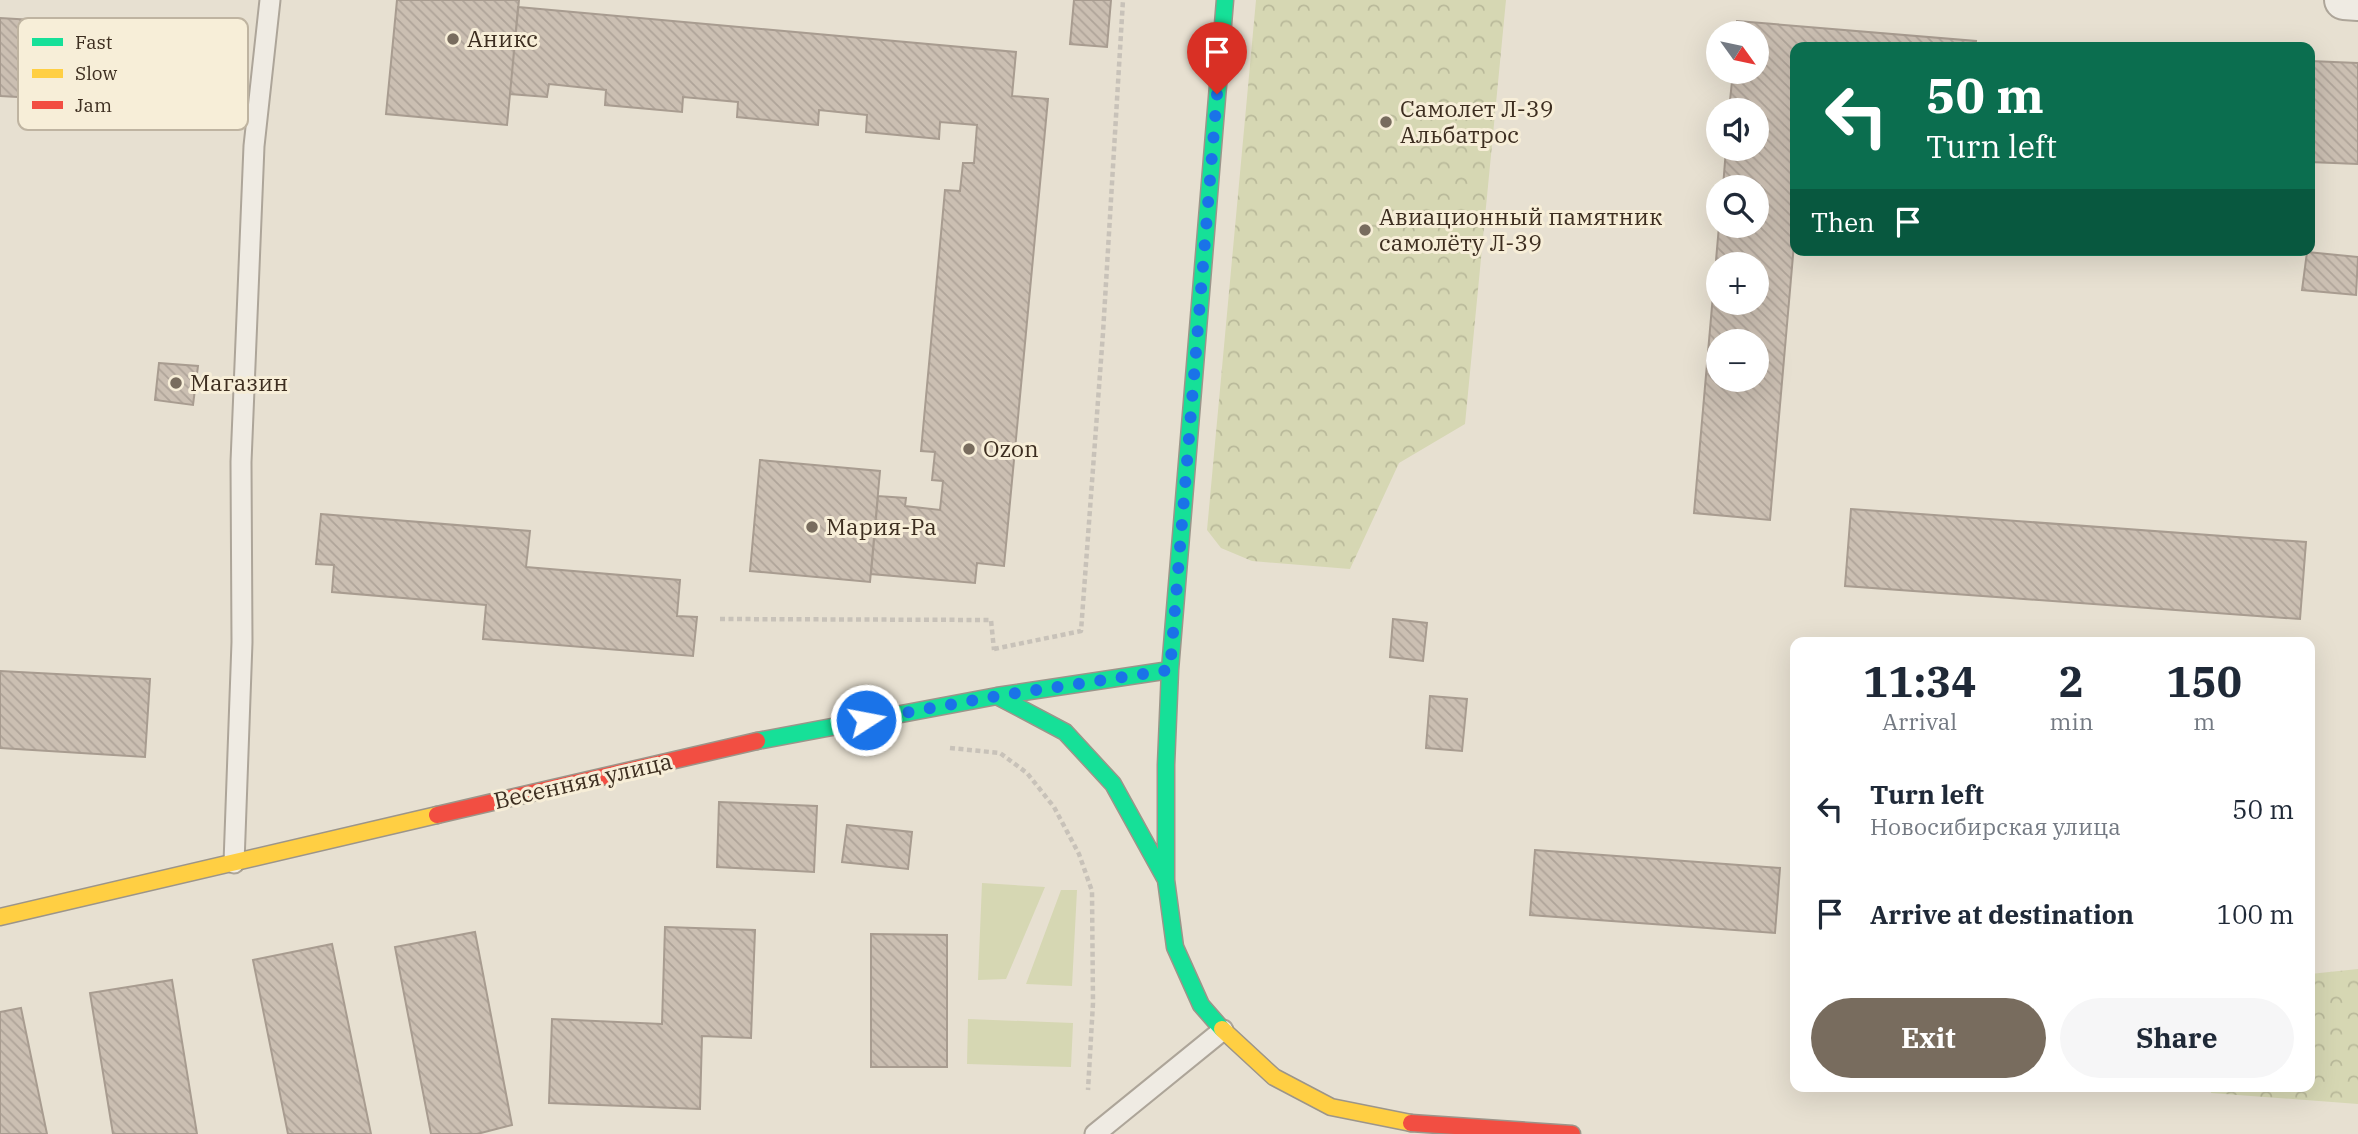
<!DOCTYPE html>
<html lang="en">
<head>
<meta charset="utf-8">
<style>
	body { margin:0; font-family:"IBM Plex Serif",serif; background:#f6f6f7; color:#1f2937; height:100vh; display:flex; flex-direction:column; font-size:26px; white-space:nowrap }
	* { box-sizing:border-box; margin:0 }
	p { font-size:23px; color:#747a83 }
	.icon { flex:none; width:38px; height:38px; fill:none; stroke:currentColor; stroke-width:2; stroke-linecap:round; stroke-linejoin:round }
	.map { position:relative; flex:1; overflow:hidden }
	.details { position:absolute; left:1790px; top:637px; width:525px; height:455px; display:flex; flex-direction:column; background:#fff; border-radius:14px; box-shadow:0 7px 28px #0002 }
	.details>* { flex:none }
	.top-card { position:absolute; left:1790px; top:42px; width:525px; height:214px; border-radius:14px; box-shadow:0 7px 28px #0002; background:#0b6e4f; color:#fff; overflow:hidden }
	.needle { width:46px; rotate:123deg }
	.fabs { position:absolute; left:1706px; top:21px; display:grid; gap:14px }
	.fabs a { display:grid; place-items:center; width:63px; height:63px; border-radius:50%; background:#fff; box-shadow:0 7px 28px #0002; font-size:35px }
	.pin { position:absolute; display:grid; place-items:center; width:60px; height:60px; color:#fff; margin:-72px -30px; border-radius:50% 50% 50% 0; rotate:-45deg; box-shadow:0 0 7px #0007 }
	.pin .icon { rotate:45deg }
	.me { position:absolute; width:77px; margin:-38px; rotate:79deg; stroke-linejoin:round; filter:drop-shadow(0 0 5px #0008) }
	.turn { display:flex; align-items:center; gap:24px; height:147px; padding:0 21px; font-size:32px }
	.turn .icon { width:91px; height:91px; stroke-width:2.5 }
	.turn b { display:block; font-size:49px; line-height:60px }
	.then { display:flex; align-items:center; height:66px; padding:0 21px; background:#0003; gap:14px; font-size:26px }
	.eta { display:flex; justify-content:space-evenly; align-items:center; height:119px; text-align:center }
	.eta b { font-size:42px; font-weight:800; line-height:49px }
	.primary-button { display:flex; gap:14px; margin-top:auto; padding:14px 21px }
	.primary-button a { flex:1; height:80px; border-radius:42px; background:#786c5e; color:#fff; font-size:28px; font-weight:800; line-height:80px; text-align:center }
	.primary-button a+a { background:#f6f6f7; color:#1f2937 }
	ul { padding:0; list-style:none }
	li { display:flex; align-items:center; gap:21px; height:105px; padding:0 21px }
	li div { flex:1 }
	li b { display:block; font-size:26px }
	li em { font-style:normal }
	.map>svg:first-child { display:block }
	.green { fill:#d6d7b3 }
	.forest { fill:url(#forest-crowns) }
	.building { fill:url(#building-back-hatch); stroke:#a89c90; stroke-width:2; fill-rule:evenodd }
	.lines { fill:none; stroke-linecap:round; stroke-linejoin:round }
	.lane-casing { stroke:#ada599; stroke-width:23 }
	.street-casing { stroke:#ada599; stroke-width:42 }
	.fast-casing { stroke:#9c958a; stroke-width:19 }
	.slow-casing { stroke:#9c958a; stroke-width:19 }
	.jam-casing { stroke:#9c958a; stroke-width:19 }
	.path { stroke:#c8c2b9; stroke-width:4.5; stroke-dasharray:5 3.5; stroke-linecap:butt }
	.lane { stroke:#efebe3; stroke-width:19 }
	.street { stroke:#efebe3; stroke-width:38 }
	.fast { stroke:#16e098; stroke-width:16 }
	.slow { stroke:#ffcf43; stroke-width:16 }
	.jam { stroke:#f24e42; stroke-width:16 }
	.route { stroke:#1a73e8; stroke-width:12; stroke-dasharray:0 21.6 }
	.poi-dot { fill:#786c5e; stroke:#f7eed8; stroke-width:2.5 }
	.labels { text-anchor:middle; stroke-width:6; stroke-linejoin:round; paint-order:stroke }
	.poi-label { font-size:23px; fill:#3d2e20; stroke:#f7eed8; text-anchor:start }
	.street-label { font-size:23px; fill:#3d2e20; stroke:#f7eed8 }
	.key { fill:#f7eed8; stroke:#bfb4a1; stroke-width:2 }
	.key-label { font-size:19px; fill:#3d2e20 }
</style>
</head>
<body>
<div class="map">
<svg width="2358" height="1134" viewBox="0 0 2358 1134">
	<defs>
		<pattern id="forest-crowns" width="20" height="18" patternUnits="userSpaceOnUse" patternTransform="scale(1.75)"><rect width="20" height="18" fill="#d6d7b3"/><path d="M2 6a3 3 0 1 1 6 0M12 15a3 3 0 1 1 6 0" fill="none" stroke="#b9b99a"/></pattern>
		<pattern id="building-back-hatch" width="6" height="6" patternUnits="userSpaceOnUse" patternTransform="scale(1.75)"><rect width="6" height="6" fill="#cbbfb2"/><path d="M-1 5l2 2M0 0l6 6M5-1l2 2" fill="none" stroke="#afa499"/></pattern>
	</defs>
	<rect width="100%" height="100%" fill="#e7e0d1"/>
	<path class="green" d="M982,883L1045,887L1006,979L978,980Z
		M1061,890H1077L1072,986L1026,984Z
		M968,1019L1073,1023L1071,1067L967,1064Z"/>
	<path class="forest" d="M1256,0H1506L1465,424L1399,463L1350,569L1252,561L1221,548L1207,530Z
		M2358,969V1104L2211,1093L2212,1087H2310V974Z"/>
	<path class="building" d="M397,0H519L507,125L386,114Z
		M1074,0H1111L1107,47L1070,44Z
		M518,7L1016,52L1012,96L1048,99L1004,566L977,563L975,583L871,574L878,496L906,498L905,506L940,510L943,481L932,480L935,452L921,451L945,190L960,191L963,163H974L977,125L940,122L939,139L866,132L867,115L819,110L818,125L737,117L738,102L683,97L682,112L605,105L606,90L549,84L547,97L510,94Z
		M0,18L199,30L194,107L0,96Z
		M1737,21L1976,41L1975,47H1796V221L1770,520L1694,513L1719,226H1757V187H1723L1726,149H1757V110H1729L1733,72H1757V33H1736ZM1718,264H1757V303H1718ZM1718,341H1757V380H1718Z
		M2310,61L2358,63V164L2310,162Z
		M2307,252L2358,257L2356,295L2302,290Z
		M159,363L198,366L193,405L155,400Z
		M760,460L880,471L870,582L750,571Z
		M1851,509L2306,542L2300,619L1845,586Z
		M321,514L530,531L526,567L680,580L677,616L697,617L693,656L483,639L486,605L332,592L334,565L316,564Z
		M1393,619L1427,623L1423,661L1390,657Z
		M0,671L150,679L145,757L0,748Z
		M1430,696L1467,699L1462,751L1426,748Z
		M719,802L817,806L814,872L717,867Z
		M847,825L912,832L908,869L842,862Z
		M1535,850L1780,868L1775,933L1530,915Z
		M665,927L755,930L751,1038L702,1036L700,1109L549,1103L552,1019L662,1024Z
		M475,932L512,1125L477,1134H431L395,947Z
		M871,934L947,935V1067H871Z
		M332,944L371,1134H288L253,960Z
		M172,980L197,1134H113L90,993Z
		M21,1008L47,1134H0V1012Z"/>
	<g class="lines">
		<g class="lane-casing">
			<path id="lane" d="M234,863L242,642L241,462L254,146L270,0
				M1095,1134L1223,1030"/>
		</g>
		<g class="street-casing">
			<path id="street" d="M2344,0L2358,1"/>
		</g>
		<g class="fast-casing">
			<path id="fast" d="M997,696L1065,732L1113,784L1166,880L1175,947L1201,1005L1222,1029
				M757,741L997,696L1170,670
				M1166,880V765L1170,670L1225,0"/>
		</g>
		<g class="slow-casing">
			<path id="slow" d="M0,917L437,815
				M1222,1029L1274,1077L1331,1107L1411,1123"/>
		</g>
		<g class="jam-casing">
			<path id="jam" d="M437,815L757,741
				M1411,1123L1572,1134"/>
		</g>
		<path class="path" d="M720,619L991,620L994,650
			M994,649L1081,631L1103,333L1123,0
			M950,748L1000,753L1027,773L1054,807L1079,854L1092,891L1093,1003L1088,1090"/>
		<use href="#lane" class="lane"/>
		<use href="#street" class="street"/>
		<use href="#fast" class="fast"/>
		<use href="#slow" class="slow"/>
		<use href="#jam" class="jam"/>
	</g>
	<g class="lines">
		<path class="route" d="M866,720L997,696L1170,670L1217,94"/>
	</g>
	<g class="poi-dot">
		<circle cx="453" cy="39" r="7"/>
		<circle cx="1386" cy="122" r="7"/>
		<circle cx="1365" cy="230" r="7"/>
		<circle cx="176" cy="383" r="7"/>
		<circle cx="969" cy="449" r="7"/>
		<circle cx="812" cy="527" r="7"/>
	</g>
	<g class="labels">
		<g class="poi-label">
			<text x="467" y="47">Аникс</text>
			<text x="1400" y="117">Самолет Л-39<tspan x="1400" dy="26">Альбатрос</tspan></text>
			<text x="1379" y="225">Авиационный памятник<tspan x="1379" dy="26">самолёту Л-39</tspan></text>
			<text x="190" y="391">Магазин</text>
			<text x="983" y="457">Ozon</text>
			<text x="826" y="535">Мария-Ра</text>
		</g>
		<g class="street-label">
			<text transform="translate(583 781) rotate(-13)" y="8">Весенняя улица</text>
		</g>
	</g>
	<rect x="18" y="18" width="230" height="112" rx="10" class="key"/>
	<rect x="32" y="38" width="31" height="8" fill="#16e098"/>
	<rect x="32" y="69" width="31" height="9" fill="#ffcf43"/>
	<rect x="32" y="101" width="31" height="8" fill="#f24e42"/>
	<g class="key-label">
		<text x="75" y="49">Fast</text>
		<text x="75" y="80">Slow</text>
		<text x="75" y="112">Jam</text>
	</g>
</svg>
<div class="fabs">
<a><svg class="needle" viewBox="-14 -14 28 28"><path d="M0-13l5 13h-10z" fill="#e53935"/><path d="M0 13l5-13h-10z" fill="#747a83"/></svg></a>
<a><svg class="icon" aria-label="sound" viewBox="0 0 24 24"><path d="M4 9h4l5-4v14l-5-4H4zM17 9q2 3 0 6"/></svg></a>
<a><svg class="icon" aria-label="search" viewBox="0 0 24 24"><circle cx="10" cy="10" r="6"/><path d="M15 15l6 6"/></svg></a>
<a>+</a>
<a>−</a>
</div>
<div class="pin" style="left:1217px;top:94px;background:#d93025"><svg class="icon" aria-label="arrive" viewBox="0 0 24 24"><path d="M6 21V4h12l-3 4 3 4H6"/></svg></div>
<svg class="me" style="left:866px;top:720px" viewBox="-20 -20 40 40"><circle r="17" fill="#1a73e8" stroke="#fff" stroke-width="3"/><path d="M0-11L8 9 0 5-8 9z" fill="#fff"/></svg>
<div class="top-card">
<div class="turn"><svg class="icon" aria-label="left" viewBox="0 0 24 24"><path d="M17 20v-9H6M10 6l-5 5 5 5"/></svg><div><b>50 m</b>Turn left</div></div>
<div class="then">Then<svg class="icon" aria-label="arrive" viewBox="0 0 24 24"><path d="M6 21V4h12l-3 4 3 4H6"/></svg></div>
</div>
<section class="details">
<div class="eta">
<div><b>11:34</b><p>Arrival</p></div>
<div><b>2</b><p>min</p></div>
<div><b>150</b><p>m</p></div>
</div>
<ul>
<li><svg class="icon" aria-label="left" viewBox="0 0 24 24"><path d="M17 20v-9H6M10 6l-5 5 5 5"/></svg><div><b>Turn left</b><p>Новосибирская улица</p></div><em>50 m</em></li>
<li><svg class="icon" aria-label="arrive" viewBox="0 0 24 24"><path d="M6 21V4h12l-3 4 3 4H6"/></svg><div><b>Arrive at destination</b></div><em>100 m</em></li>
</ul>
<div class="primary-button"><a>Exit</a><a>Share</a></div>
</section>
</div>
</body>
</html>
